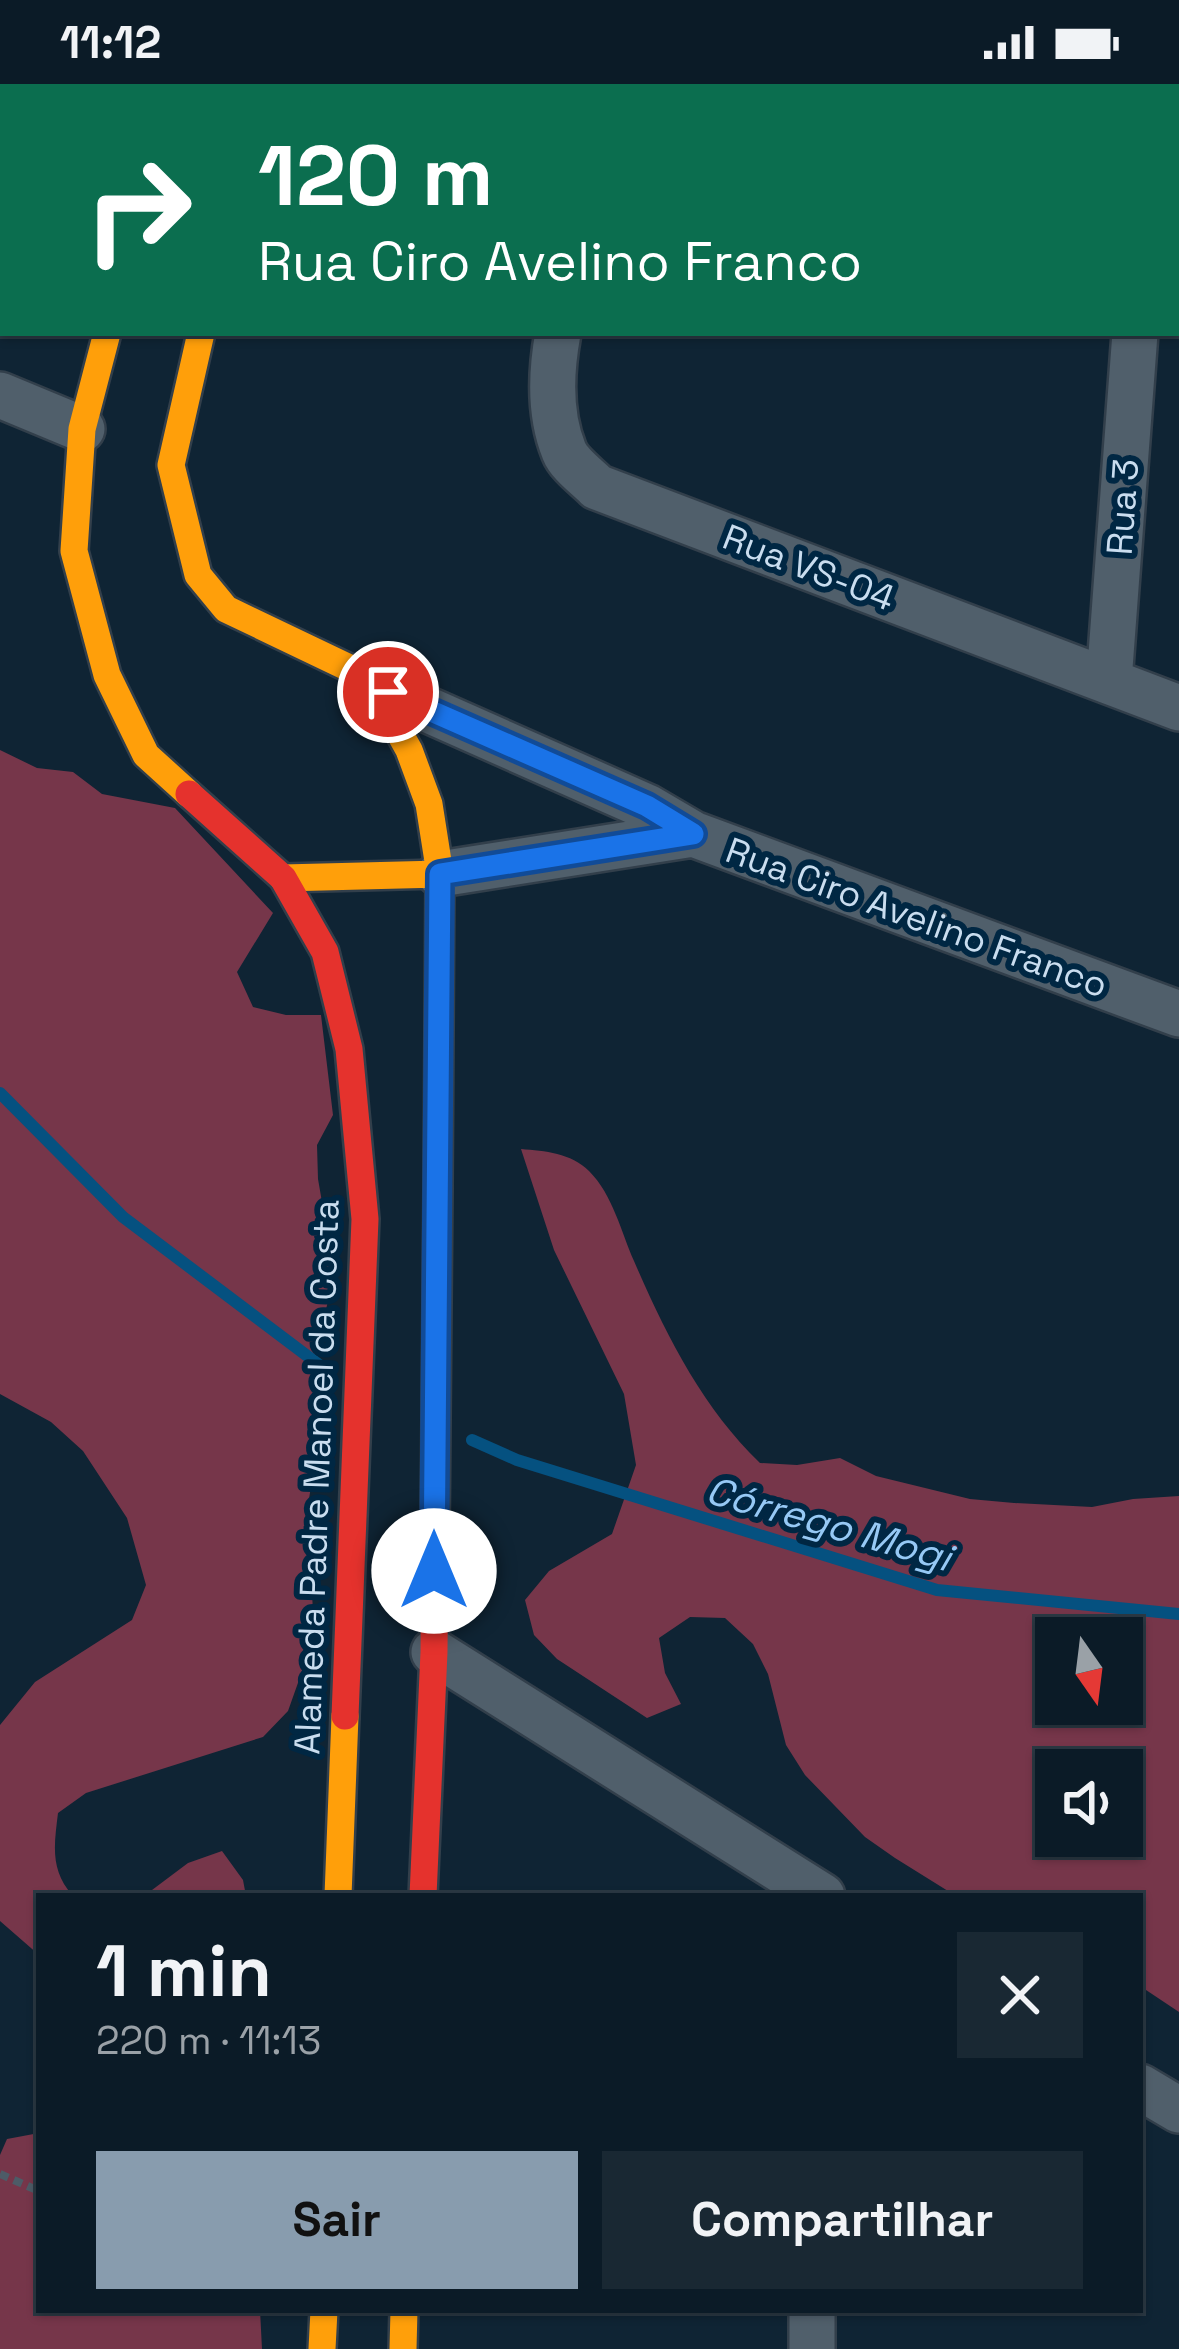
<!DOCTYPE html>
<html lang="pt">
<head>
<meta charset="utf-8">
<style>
	body { margin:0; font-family:"Space Grotesk",sans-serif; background:#192833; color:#f1f3f6; height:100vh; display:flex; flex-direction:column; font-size:45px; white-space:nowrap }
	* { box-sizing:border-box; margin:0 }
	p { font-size:39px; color:#9aa1a7 }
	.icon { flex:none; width:66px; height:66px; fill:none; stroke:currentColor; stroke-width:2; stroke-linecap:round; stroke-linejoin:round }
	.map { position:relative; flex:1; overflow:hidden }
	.panel { position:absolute; left:36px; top:1809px; width:1107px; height:420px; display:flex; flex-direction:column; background:#0b1b27; border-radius:0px; box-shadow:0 3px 9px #0004,0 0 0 3px #2b3944 }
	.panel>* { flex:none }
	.banner { position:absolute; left:0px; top:0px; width:1179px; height:252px; box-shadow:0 3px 9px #0004,0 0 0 3px #2b3944; background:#0b6e4f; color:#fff; overflow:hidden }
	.needle { width:78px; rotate:166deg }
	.controls { position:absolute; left:1035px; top:1533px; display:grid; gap:24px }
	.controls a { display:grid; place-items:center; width:108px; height:108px; border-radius:0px; background:#0b1b27; box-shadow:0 3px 9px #0004,0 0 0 3px #2b3944; font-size:60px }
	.pin { position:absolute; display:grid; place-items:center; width:102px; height:102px; color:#fff; margin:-51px; border:6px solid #fff; border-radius:50%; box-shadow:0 3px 12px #0007 }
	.me { position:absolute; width:132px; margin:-66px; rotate:0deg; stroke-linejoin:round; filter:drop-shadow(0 0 9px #0008) }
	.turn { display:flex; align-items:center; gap:42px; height:252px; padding:0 60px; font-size:54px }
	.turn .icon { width:156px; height:156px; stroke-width:2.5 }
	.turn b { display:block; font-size:84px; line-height:102px }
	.round { display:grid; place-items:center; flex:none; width:126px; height:126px; border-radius:0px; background:#192833 }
	.overview { display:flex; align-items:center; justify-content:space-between; height:204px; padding:0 60px }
	h1 { font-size:72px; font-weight:600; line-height:90px }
	.action { display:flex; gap:24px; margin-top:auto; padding:24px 60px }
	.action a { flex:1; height:138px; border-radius:0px; background:#889cae; color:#111; font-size:48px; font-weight:600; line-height:138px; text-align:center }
	.action a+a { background:#192833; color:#f1f3f6 }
	.status { display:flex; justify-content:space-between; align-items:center; height:84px; padding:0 60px; background:#0b1b27; direction:ltr }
	.status svg { height:33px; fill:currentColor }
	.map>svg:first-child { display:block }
	.forest { fill:#76364a; fill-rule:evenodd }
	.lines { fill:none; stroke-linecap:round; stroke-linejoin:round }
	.stream { stroke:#055180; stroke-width:12 }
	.street-casing { stroke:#323f4b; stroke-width:50 }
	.fast-casing { stroke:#323f4b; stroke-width:32 }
	.slow-casing { stroke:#323f4b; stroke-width:32 }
	.jam-casing { stroke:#323f4b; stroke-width:32 }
	.path { stroke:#4d5b67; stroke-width:8; stroke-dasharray:9 6; stroke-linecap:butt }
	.street { stroke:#505f6b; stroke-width:45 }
	.fast { stroke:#30b455; stroke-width:27 }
	.slow { stroke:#ff9f0a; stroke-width:27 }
	.jam { stroke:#e5322d; stroke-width:27 }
	.route-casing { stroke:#114b97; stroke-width:30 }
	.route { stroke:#1a73e8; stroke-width:21 }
	.labels { text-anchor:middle; stroke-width:12; stroke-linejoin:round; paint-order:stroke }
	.street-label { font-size:36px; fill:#c9ddef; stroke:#002743 }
	.water-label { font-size:39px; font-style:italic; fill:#96c9f5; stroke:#002743 }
</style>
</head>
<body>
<div class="status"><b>11:12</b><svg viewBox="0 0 49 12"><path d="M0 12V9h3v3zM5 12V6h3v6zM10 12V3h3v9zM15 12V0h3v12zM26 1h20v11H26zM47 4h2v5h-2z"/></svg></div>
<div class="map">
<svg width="1179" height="2265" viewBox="0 0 1179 2265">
	<rect width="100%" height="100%" fill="#0f2434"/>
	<path class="forest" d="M0,666L37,684L73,688L102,710L175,724L273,829L237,888L253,923L286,931H321L333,1031L317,1061L318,1095L331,1170V1205L314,1274V1384L308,1421L313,1529L310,1562L299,1596L288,1627L263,1653L86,1709L58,1729C54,1762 50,1786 73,1812H39V1871L0,1837V1641L35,1598L132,1536L146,1501L127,1434L83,1367L51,1338L0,1310Z
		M521,1065C545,1067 571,1069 589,1087C613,1111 621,1148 634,1177C666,1251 702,1323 760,1379L797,1381L840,1374L876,1392L970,1415L1014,1419L1092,1423L1133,1415L1179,1412V1928L1140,1902V1812H956L895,1774L865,1753L805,1691L786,1661L768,1590L753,1560L725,1534L690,1533L659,1554L665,1589L681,1620L647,1634L557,1575L534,1551L525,1516L549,1487L612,1450L636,1381L624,1310L554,1166ZM1122,1554V1620H1056V1554ZM1056,1686H1122V1752H1056Z
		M222,1767L243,1796L246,1812H144L188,1779Z
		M39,2049V2226H260L262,2265H0V2071L7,2055Z"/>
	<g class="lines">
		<path class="stream" d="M0,1009L123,1133L322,1283
			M472,1356L517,1376L937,1506L1179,1530"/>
		<g class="street-casing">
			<path id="street" d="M605,3V0
				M1154,3V0
				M558,249C551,287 549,330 564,367C569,380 586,392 597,403L1179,624
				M0,311L82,345
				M368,593L388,608L647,723L693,750
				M1109,597L1135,249
				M440,790L693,750L1179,930
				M434,1568L822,1812
				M1140,2003L1179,2026
				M812,2265V2226"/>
		</g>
		<g class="fast-casing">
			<path id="fast" d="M171,3L172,0"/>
		</g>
		<g class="slow-casing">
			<path id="slow" d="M256,3L257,0
				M107,249L82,345L74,467L107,591L146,671L189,710
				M201,249L171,381L198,491L226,525L368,593L409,666L429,720L440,790L438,1104
				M283,794L440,790
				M338,1812L345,1632
				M322,2265L324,2226
				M403,2265L404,2226"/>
		</g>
		<g class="jam-casing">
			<path id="jam" d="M189,710L283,794L325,868L349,965L365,1135L345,1632
				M423,1812L434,1568L438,1104"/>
		</g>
		<path class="path" d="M0,2090L39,2107"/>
		<use href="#street" class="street"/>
		<use href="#fast" class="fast"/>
		<use href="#slow" class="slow"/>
		<use href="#jam" class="jam"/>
	</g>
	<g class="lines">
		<g class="route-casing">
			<path id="route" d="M388,608L647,722L693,750L440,790L434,1487"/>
		</g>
		<use href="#route" class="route"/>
	</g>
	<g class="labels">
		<g class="street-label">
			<text transform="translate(1122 423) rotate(-86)" y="13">Rua 3</text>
			<text transform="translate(809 483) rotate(21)" y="13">Rua VS-04</text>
			<text transform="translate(917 833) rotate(20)" y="13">Rua Ciro Avelino Franco</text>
			<text transform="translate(316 1393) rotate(-88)" y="13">Alameda Padre Manoel da Costa</text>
		</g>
		<g class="water-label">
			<text transform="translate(829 1439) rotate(16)" y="14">Córrego Mogi</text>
		</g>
	</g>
</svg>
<div class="controls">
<a><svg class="needle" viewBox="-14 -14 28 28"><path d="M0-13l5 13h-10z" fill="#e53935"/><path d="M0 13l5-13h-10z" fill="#9aa1a7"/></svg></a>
<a><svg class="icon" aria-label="sound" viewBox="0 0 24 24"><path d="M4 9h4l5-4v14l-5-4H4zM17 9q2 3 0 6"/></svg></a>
</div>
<div class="pin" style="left:388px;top:608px;background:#d93025"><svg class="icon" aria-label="arrive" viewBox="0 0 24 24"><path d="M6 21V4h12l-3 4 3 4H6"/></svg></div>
<svg class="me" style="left:434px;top:1487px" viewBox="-20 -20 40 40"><circle r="19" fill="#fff"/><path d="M0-13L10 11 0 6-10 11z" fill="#1a73e8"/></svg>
<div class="banner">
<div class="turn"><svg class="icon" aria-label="right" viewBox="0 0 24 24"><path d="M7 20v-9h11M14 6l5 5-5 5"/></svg><div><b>120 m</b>Rua Ciro Avelino Franco</div></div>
</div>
<section class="panel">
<div class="overview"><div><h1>1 min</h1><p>220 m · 11:13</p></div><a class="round"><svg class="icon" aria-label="close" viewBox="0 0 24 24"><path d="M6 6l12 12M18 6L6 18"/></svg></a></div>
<div class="action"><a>Sair</a><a>Compartilhar</a></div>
</section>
</div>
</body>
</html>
